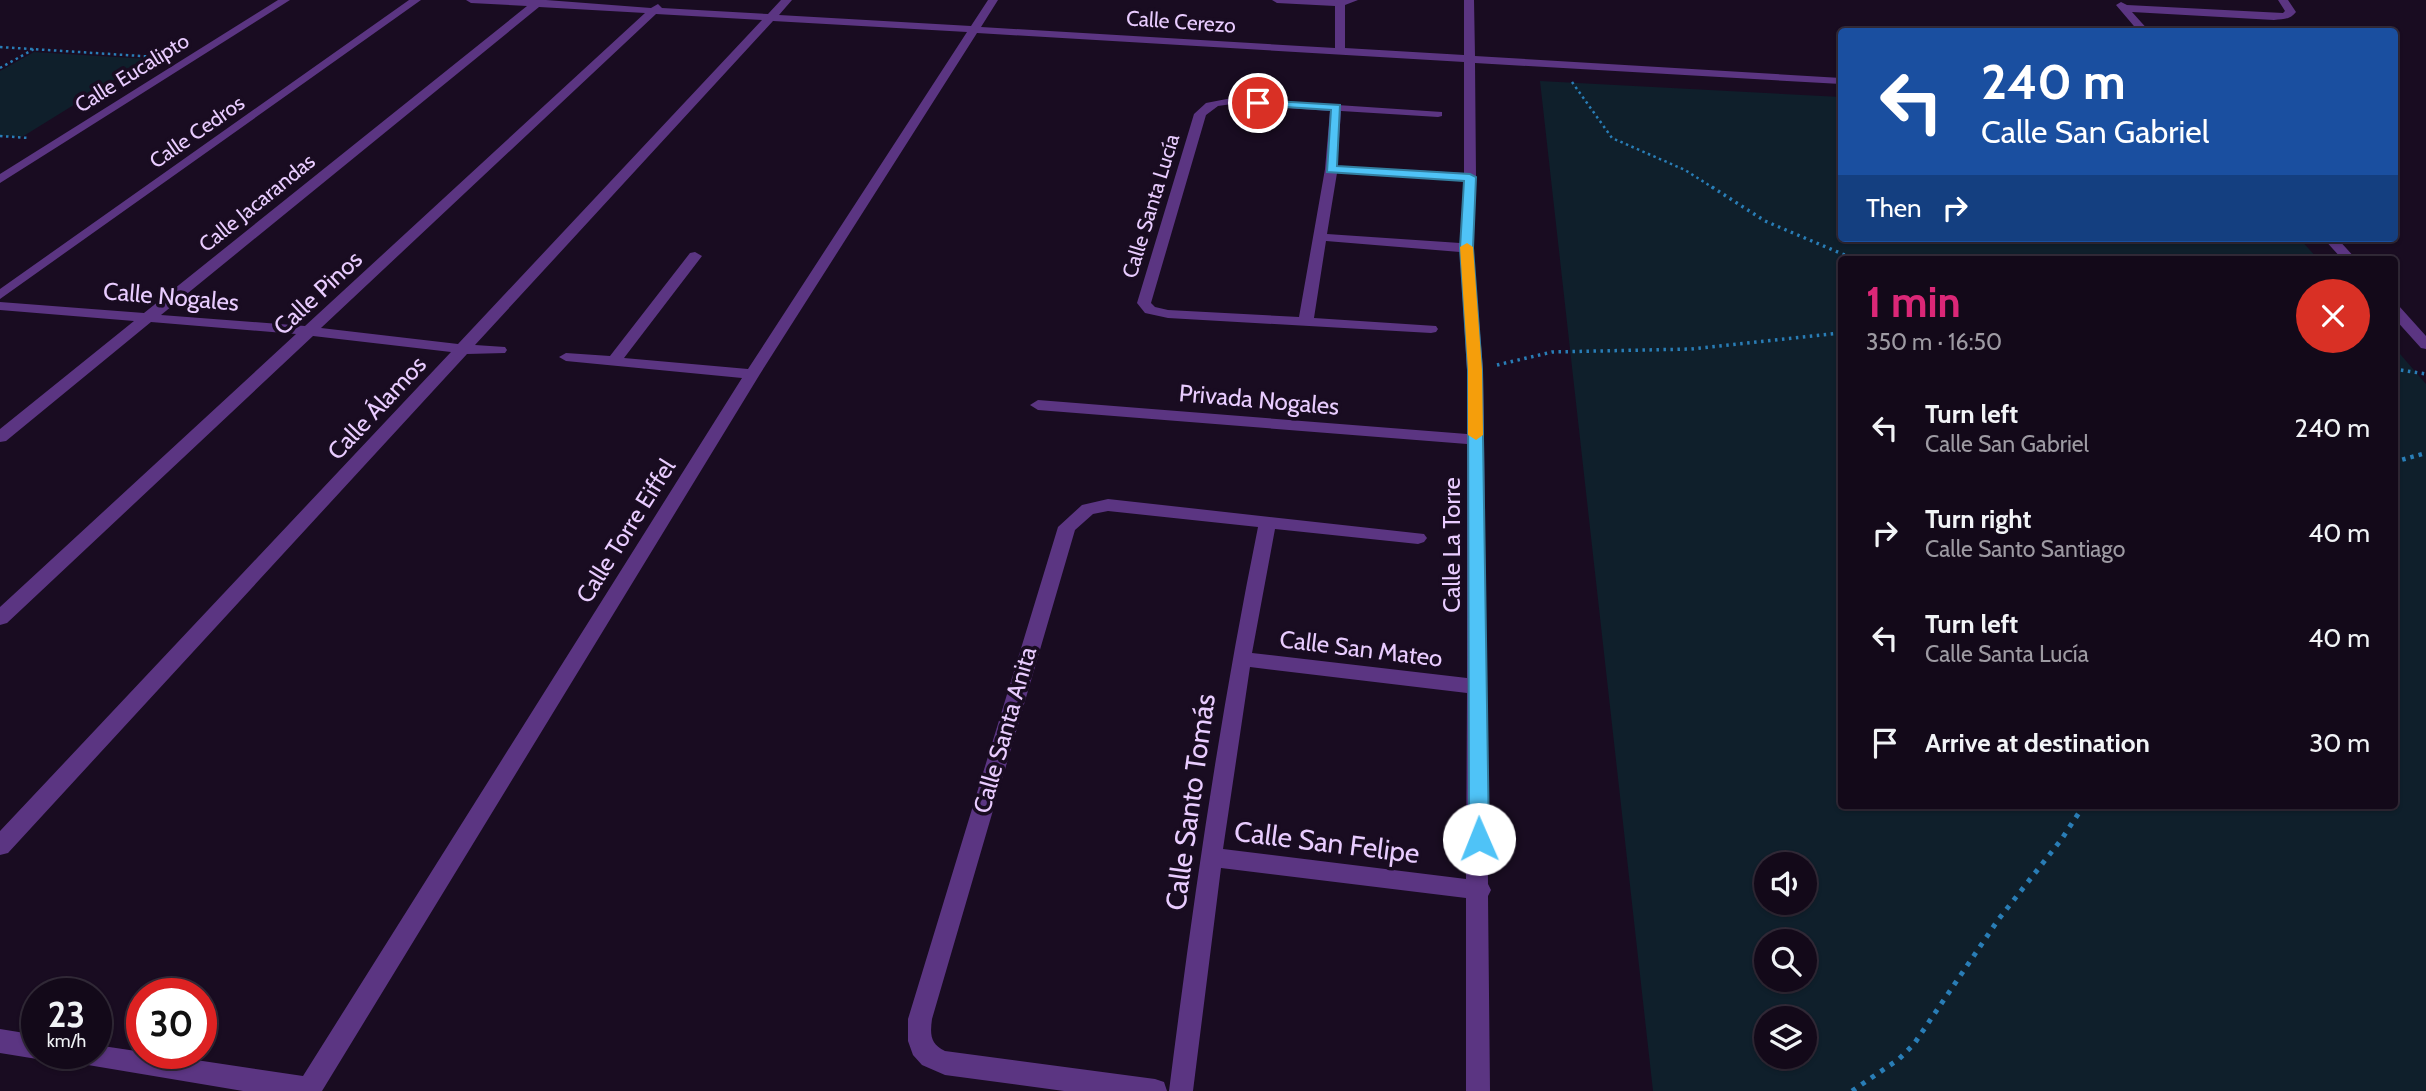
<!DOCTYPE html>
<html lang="en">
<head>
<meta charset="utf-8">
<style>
	body { margin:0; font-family:Cabin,sans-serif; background:#201726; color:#f1f3f6; height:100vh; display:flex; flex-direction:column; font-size:26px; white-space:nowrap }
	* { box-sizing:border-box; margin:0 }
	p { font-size:23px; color:#9d9aa2 }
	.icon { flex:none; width:38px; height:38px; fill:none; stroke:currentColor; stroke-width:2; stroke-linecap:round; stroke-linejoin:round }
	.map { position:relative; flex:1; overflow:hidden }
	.details { position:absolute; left:1838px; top:256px; width:560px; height:553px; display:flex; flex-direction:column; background:#130919; border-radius:7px; box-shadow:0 2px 5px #0004,0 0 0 2px #322a38 }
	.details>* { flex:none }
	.top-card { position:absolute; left:1838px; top:28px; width:560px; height:214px; border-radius:7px; box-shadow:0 2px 5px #0004,0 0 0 2px #322a38; background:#1a4fa0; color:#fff; overflow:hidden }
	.fabs { position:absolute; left:1754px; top:852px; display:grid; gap:14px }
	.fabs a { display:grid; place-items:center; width:63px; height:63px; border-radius:50%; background:#130919; box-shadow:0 2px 5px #0004,0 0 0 2px #322a38; font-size:35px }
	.speed { position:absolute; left:21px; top:978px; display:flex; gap:14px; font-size:35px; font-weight:700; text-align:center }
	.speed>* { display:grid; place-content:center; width:91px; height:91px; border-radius:50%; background:#130919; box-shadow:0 2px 5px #0004,0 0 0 2px #322a38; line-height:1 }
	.speed small { font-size:18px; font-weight:400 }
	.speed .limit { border:10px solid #d22; background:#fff; color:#111 }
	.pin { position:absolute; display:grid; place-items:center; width:60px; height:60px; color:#fff; margin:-30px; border:4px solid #fff; border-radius:50%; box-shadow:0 2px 7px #0007 }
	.me { position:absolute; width:77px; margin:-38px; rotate:359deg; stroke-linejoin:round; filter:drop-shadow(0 0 5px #0008) }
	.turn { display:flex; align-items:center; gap:24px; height:147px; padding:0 28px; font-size:32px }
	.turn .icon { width:91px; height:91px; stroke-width:2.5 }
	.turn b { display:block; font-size:49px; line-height:60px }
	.then { display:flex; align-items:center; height:66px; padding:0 28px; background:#0003; gap:14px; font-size:26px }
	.round { display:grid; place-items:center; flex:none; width:74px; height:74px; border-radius:37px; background:#201726 }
	.overview { display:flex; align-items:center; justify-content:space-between; height:119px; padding:0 28px }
	h1 { font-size:42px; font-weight:700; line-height:52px; color:#db2777 }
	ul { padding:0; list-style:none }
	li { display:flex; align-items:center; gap:21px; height:105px; padding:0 28px }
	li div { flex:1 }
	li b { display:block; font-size:26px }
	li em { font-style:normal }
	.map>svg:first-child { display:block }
	.green { fill:#0f1f2b; fill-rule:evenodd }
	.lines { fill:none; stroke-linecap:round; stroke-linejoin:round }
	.path-far3 { stroke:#297db6; stroke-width:2.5; stroke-dasharray:2.5 3.5; stroke-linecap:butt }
	.path-far2 { stroke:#297db6; stroke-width:3.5; stroke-dasharray:2.5 4.5; stroke-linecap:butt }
	.path-far1 { stroke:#297db6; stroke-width:4.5; stroke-dasharray:3.5 5; stroke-linecap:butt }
	.path { stroke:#297db6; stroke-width:5; stroke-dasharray:4.5 7; stroke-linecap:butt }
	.minor { fill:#5b3582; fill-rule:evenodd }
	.route { fill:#4fc3f7; stroke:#337fa1; stroke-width:2 }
	.slow { fill:#f59e0b }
	.labels { text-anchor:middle; stroke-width:7; stroke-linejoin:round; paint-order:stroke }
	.far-street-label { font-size:21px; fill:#e9ccff; stroke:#190c21 }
	.street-label { font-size:24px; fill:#e9ccff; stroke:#190c21 }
	.near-street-label { font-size:28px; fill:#e9ccff; stroke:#190c21 }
</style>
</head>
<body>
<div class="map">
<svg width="2426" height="1091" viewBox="0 0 2426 1091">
	<rect width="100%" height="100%" fill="#190c21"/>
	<path class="green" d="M34,52L148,59L22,137L0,136V71Z
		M1540,81L1841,97V238H2299L2318,259H1841V805H2394V347L2426,384V1091H1653ZM1766,864H1804V903H1766ZM1766,942H1804V980H1766ZM1766,1018H1804V1057H1766Z"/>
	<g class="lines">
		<path class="path-far3" d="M0,47L157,57
			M0,68L34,49
			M1572,82L1612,138L1685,170L1715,189
			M0,136L29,138"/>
		<path class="path-far2" d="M1712,187L1765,221L1854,259
			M1497,365L1552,352L1691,349L1841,333
			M2394,369L2426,374"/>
		<path class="path-far1" d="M2394,462L2426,453"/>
		<path class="path" d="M1852,1091L1899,1059L1914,1044L1998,920L2061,840L2084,805"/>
		<path class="minor" d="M278,0H290L0,183V174Z
			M409,0H421L0,299V289Z
			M466,0H546L651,8L658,4L662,8L768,14L781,0H792L779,15L971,26L988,0H998L981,27L1335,48V6L1277,3L1272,0H1358L1345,5V48L1464,55V0H1474L1475,56L1841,78V84L1475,63L1476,177L1473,248L1483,370L1484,440L1488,884L1491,890L1488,896L1490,1091H1466V898L1221,868L1193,1091H1169C1193,901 1220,714 1258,527L1108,511L1093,514L1075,530L932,1019C930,1034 930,1044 945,1051L1155,1079L1164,1082L1167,1091H1064L945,1075L922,1065L913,1055L908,1041V1019L1058,527L1082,505L1108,499L1424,534L1427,538L1424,542L1418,544L1275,529L1252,653L1467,678V444L1038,410L1030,405L1038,400L1467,434V370L1460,252L1326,241L1314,318L1436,326L1438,329L1436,332L1431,333L1168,318L1145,313L1137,303L1194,114L1206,103L1232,98L1442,112V116L1438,117L1341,111L1337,166L1464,173V62L977,33L760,374L322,1091H243L70,1062L67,1054H96V1045L303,1076L742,378L566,361L559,357L566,353L610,356L690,253L695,252L702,256L624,358L748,369L967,32L773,21L475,345L505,347L507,350L505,353L467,354L8,853L0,855V831L451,352L313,336L7,623L0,625V607L296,334L151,322L6,441L0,442V429L134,321L0,310V302L144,313L527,6L471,3ZM539,7L645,13L305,326L161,315ZM656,14L762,20L458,344L321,328ZM1232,104L1330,111L1325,169L1299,317L1168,310L1155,307L1151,303L1206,115L1218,106ZM1337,173L1464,180L1460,243L1327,234ZM1250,667L1467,693L1466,879L1223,849Z
			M2278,0H2288L2296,12C2290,20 2283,19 2274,20L2132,12L2150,32H2139L2116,5L2121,2L2127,5L2283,13L2285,11Z
			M2323,238H2337L2356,259H2342Z
			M2394,305L2399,306L2426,336V349L2421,348L2394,318Z
			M0,1029L37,1035V1054L46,1055L37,1059L0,1053Z"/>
	</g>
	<path class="route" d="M1258,100L1340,105L1337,166L1470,174L1476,177L1473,248L1482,370L1489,839L1486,845L1479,847L1472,845L1469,839L1468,370L1460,248L1464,181L1327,172L1331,110L1254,105V101Z"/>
	<path class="slow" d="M1467,243L1473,247L1482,370L1483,435L1476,440L1468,435V370L1460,247Z"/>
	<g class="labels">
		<g class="far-street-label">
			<text transform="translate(1181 22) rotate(4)" y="7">Calle Cerezo</text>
			<text transform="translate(132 73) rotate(-32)" y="7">Calle Eucalipto</text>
			<text transform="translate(197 132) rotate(-35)" y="7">Calle Cedros</text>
			<text transform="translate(257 203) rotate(-39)" y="7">Calle Jacarandas</text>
			<text transform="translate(1151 206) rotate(-73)" y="7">Calle Santa Lucía</text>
		</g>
		<g class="street-label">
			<text transform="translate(318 293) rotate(-43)" y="8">Calle Pinos</text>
			<text transform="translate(171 297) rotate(5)" y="8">Calle Nogales</text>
			<text transform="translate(1259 400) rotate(5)" y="8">Privada Nogales</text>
			<text transform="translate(377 408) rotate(-47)" y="8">Calle Álamos</text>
			<text transform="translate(626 531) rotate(-58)" y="8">Calle Torre Eiffel</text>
			<text transform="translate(1452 545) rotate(-90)" y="8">Calle La Torre</text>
			<text transform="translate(1361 649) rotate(7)" y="8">Calle San Mateo</text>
			<text transform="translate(1005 730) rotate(-74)" y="8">Calle Santa Anita</text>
		</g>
		<g class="near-street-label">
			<text transform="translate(1190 802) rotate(-82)" y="10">Calle Santo Tomás</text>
			<text transform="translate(1327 842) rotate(7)" y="10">Calle San Felipe</text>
		</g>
	</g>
</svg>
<div class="fabs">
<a><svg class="icon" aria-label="sound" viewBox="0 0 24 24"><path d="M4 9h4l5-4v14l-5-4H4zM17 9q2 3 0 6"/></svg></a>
<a><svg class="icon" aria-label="search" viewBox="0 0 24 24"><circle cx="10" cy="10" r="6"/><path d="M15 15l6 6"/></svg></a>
<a><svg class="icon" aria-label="layers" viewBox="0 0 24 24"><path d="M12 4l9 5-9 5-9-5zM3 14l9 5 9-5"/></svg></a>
</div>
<div class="speed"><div>23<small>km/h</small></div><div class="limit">30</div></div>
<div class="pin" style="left:1258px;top:103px;background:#d93025"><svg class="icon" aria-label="arrive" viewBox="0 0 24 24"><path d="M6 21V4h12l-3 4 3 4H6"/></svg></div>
<svg class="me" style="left:1479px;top:839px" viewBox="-20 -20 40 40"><circle r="19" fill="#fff"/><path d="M0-13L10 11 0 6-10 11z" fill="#4fc3f7"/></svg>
<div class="top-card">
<div class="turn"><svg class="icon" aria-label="left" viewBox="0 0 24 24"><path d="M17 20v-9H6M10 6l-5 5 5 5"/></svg><div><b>240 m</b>Calle San Gabriel</div></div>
<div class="then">Then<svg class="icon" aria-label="right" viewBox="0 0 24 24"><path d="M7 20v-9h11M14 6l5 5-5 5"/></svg></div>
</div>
<section class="details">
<div class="overview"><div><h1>1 min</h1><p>350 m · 16:50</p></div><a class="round" style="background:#d93025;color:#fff"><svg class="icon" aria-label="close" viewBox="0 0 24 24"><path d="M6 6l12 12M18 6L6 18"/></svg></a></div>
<ul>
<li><svg class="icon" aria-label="left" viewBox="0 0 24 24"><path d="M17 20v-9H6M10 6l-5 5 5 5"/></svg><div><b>Turn left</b><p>Calle San Gabriel</p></div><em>240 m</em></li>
<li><svg class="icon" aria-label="right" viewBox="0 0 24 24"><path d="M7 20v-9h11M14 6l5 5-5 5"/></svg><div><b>Turn right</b><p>Calle Santo Santiago</p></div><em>40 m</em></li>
<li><svg class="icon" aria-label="left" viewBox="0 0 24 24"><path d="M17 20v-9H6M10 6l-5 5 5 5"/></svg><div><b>Turn left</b><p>Calle Santa Lucía</p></div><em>40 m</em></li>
<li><svg class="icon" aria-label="arrive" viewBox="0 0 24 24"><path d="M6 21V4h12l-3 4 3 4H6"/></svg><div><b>Arrive at destination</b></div><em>30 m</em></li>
</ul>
</section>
</div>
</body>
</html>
